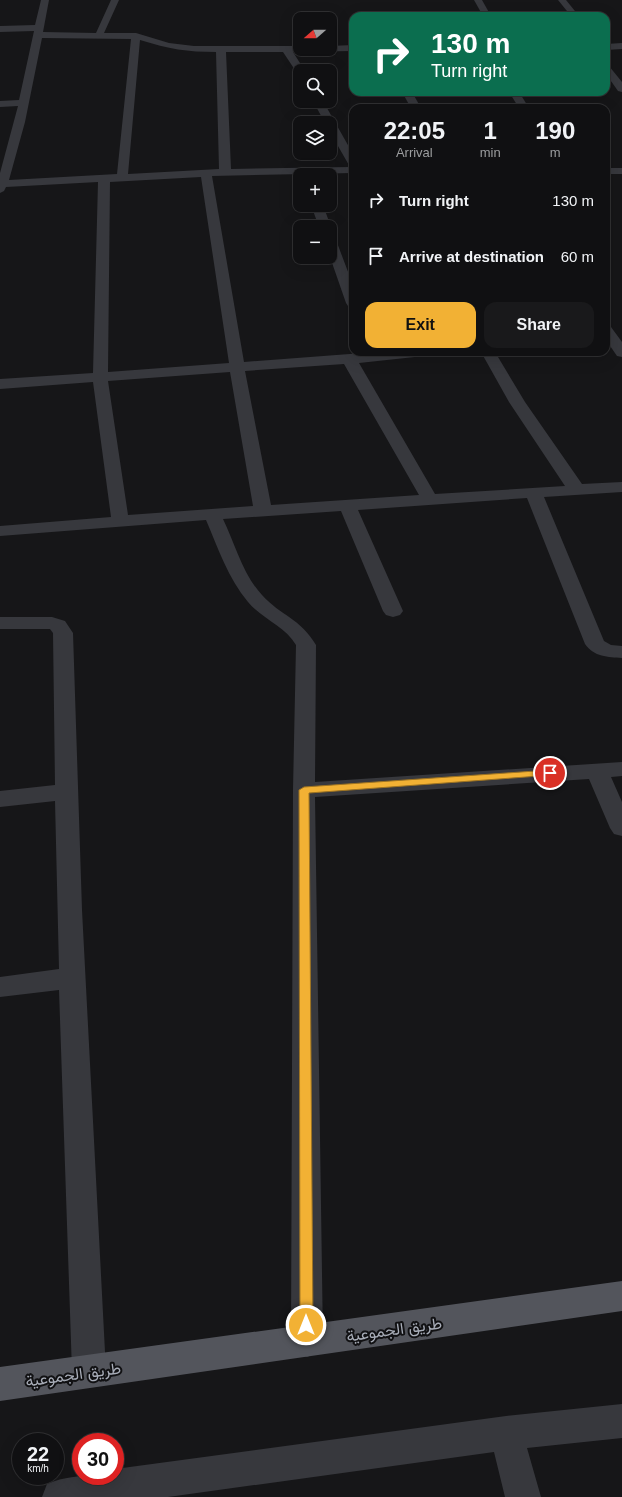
<!DOCTYPE html>
<html lang="en">
<head>
<meta charset="utf-8">
<style>
	body { margin:0; font-family:Helvetica,Vazirmatn,sans-serif; background:#19191b; color:#f1f3f6; height:100vh; display:flex; flex-direction:column; font-size:15px; white-space:nowrap }
	* { box-sizing:border-box; margin:0 }
	p { font-size:13px; color:#9c9d9f }
	.icon { flex:none; width:22px; height:22px; fill:none; stroke:currentColor; stroke-width:2; stroke-linecap:round; stroke-linejoin:round }
	.map { position:relative; flex:1; overflow:hidden }
	.details { position:absolute; left:349px; top:104px; width:261px; height:252px; display:flex; flex-direction:column; background:#101012; border-radius:12px; box-shadow:0 4px 16px #0002,0 0 0 1px #303032 }
	.details>* { flex:none }
	.top-card { position:absolute; left:349px; top:12px; width:261px; height:84px; border-radius:12px; box-shadow:0 4px 16px #0002,0 0 0 1px #303032; background:#0b6e4f; color:#fff; overflow:hidden }
	.needle { width:26px; rotate:250deg }
	.buttons { position:absolute; left:293px; top:12px; display:grid; gap:8px }
	.buttons a { display:grid; place-items:center; width:44px; height:44px; border-radius:8px; background:#101012; box-shadow:0 4px 16px #0002,0 0 0 1px #303032; font-size:20px }
	.speed { position:absolute; left:12px; top:1433px; display:flex; gap:8px; font-size:20px; font-weight:700; text-align:center }
	.speed>* { display:grid; place-content:center; width:52px; height:52px; border-radius:50%; background:#101012; box-shadow:0 4px 16px #0002,0 0 0 1px #303032; line-height:1 }
	.speed small { font-size:10px; font-weight:400 }
	.speed .limit { border:6px solid #d22; background:#fff; color:#111 }
	.pin { position:absolute; display:grid; place-items:center; width:34px; height:34px; color:#fff; margin:-17px; border:2px solid #fff; border-radius:50%; box-shadow:0 1px 4px #0007 }
	.me { position:absolute; width:44px; margin:-22px; rotate:0deg; stroke-linejoin:round; filter:drop-shadow(0 0 3px #0008) }
	.turn { display:flex; align-items:center; gap:14px; height:84px; padding:0 16px; font-size:18px }
	.turn .icon { width:52px; height:52px; stroke-width:2.5 }
	.turn b { display:block; font-size:28px; line-height:34px }
	.eta { display:flex; justify-content:space-evenly; align-items:center; height:68px; text-align:center }
	.eta b { font-size:24px; font-weight:700; line-height:28px }
	.primary-button { display:flex; gap:8px; margin-top:auto; padding:8px 16px }
	.primary-button a { flex:1; height:46px; border-radius:12px; background:#f2b134; color:#111; font-size:16px; font-weight:700; line-height:46px; text-align:center }
	.primary-button a+a { background:#19191b; color:#f1f3f6 }
	ul { padding:0; list-style:none }
	li { display:flex; align-items:center; gap:12px; height:56px; padding:0 16px }
	li div { flex:1 }
	li b { display:block; font-size:15px }
	li em { font-style:normal }
	.map>svg:first-child { display:block }
	.lines { fill:none; stroke-linecap:round; stroke-linejoin:round }
	.minor { fill:#37383d; fill-rule:evenodd }
	.major { fill:#53555c; fill-rule:evenodd }
	.route { fill:#f2b134; stroke:#9d7322 }
	.labels { text-anchor:middle; stroke-width:4; stroke-linejoin:round; paint-order:stroke }
	.near-street-label { font-size:16px; fill:#a8adb8; stroke:#111113 }
</style>
</head>
<body>
<div class="map">
<svg width="622" height="1497" viewBox="0 0 622 1497">
	<rect width="100%" height="100%" fill="#161618"/>
	<g class="lines">
		<path class="minor" d="M41,0H49L43,32L96,33L111,0H119L104,33H136L169,43L194,46H300V49H330V46L353,45V51L293,52L305,71H300V74L297,73L283,52H226L231,169L350,167L330,132V123H325L313,101H323L353,154V173L212,176L244,362L376,352H431L429,355L424,356L359,363L435,494L565,486L509,402L481,352H495L525,402L582,484L622,482V492L544,497L604,641L611,645L622,646V658C608,657 594,657 585,644L527,498L358,510L403,611L400,615L393,617L386,615L383,611L341,511L223,519C235,544 243,575 262,595C281,616 300,618 316,645L315,782L622,762V776L611,777L622,802V836L614,834L610,828L589,779L315,797L323,1341L319,1352L307,1357L295,1352L291,1341L293,790L296,645C285,626 262,619 248,602C228,578 218,548 206,520L0,536V526L111,517L93,382L0,389V379L93,373L98,182L6,187L4,191L0,193V173L18,106L0,107V101L19,100L34,31L0,32V26L35,25ZM42,38L131,39L117,174L9,180L25,122ZM140,40C169,49 187,52 216,52L219,169L128,174ZM201,177L229,363L108,372L110,182ZM344,364L419,495L271,505L245,371ZM230,372L253,506L128,515L108,381Z
			M474,0H482L491,16H483Z
			M558,0H566L579,16H571Z
			M622,43V49L606,50V44Z
			M606,65L609,66L622,82V92L618,91L606,74Z
			M402,92H412L421,108H411Z
			M509,92H519L529,108H519Z
			M606,168H622V174H606Z
			M311,205H323L331,227L330,229V227H319Z
			M330,236L334,237L336,240L353,285V307L348,306L346,303L330,257Z
			M606,326L611,327L622,342V357L617,356L606,340Z
			M0,617H52L65,621L73,633L82,910L106,1371L101,1383L89,1388L77,1383L72,1371L59,990L0,997V977L59,969L55,801L0,807V791L55,785L53,633L50,629H0Z
			M622,1404V1438L527,1448L541,1497H505L494,1452L168,1497H42L47,1484C72,1474 89,1476 115,1476V1469L506,1416Z"/>
		<path class="major" d="M622,1281V1311L0,1401V1367Z"/>
	</g>
	<path class="route" d="M550,770L555,773L553,775L309,793L313,1325L311,1330L306,1332L302,1330L300,1325L299,790L304,787Z"/>
	<g class="labels">
		<g class="near-street-label">
			<text transform="translate(394 1329) rotate(-8)" y="6">طريق الجموعية</text>
			<text transform="translate(73 1374) rotate(-8)" y="6">طريق الجموعية</text>
		</g>
	</g>
</svg>
<div class="buttons">
<a><svg class="needle" viewBox="-14 -14 28 28"><path d="M0-13l5 13h-10z" fill="#e53935"/><path d="M0 13l5-13h-10z" fill="#9c9d9f"/></svg></a>
<a><svg class="icon" aria-label="search" viewBox="0 0 24 24"><circle cx="10" cy="10" r="6"/><path d="M15 15l6 6"/></svg></a>
<a><svg class="icon" aria-label="layers" viewBox="0 0 24 24"><path d="M12 4l9 5-9 5-9-5zM3 14l9 5 9-5"/></svg></a>
<a>+</a>
<a>−</a>
</div>
<div class="speed"><div>22<small>km/h</small></div><div class="limit">30</div></div>
<div class="pin" style="left:550px;top:773px;background:#d93025"><svg class="icon" aria-label="arrive" viewBox="0 0 24 24"><path d="M6 21V4h12l-3 4 3 4H6"/></svg></div>
<svg class="me" style="left:306px;top:1325px" viewBox="-20 -20 40 40"><circle r="17" fill="#f2b134" stroke="#fff" stroke-width="3"/><path d="M0-11L8 9 0 5-8 9z" fill="#fff"/></svg>
<div class="top-card">
<div class="turn"><svg class="icon" aria-label="right" viewBox="0 0 24 24"><path d="M7 20v-9h11M14 6l5 5-5 5"/></svg><div><b>130 m</b>Turn right</div></div>
</div>
<section class="details">
<div class="eta">
<div><b>22:05</b><p>Arrival</p></div>
<div><b>1</b><p>min</p></div>
<div><b>190</b><p>m</p></div>
</div>
<ul>
<li><svg class="icon" aria-label="right" viewBox="0 0 24 24"><path d="M7 20v-9h11M14 6l5 5-5 5"/></svg><div><b>Turn right</b></div><em>130 m</em></li>
<li><svg class="icon" aria-label="arrive" viewBox="0 0 24 24"><path d="M6 21V4h12l-3 4 3 4H6"/></svg><div><b>Arrive at destination</b></div><em>60 m</em></li>
</ul>
<div class="primary-button"><a>Exit</a><a>Share</a></div>
</section>
</div>
</body>
</html>
